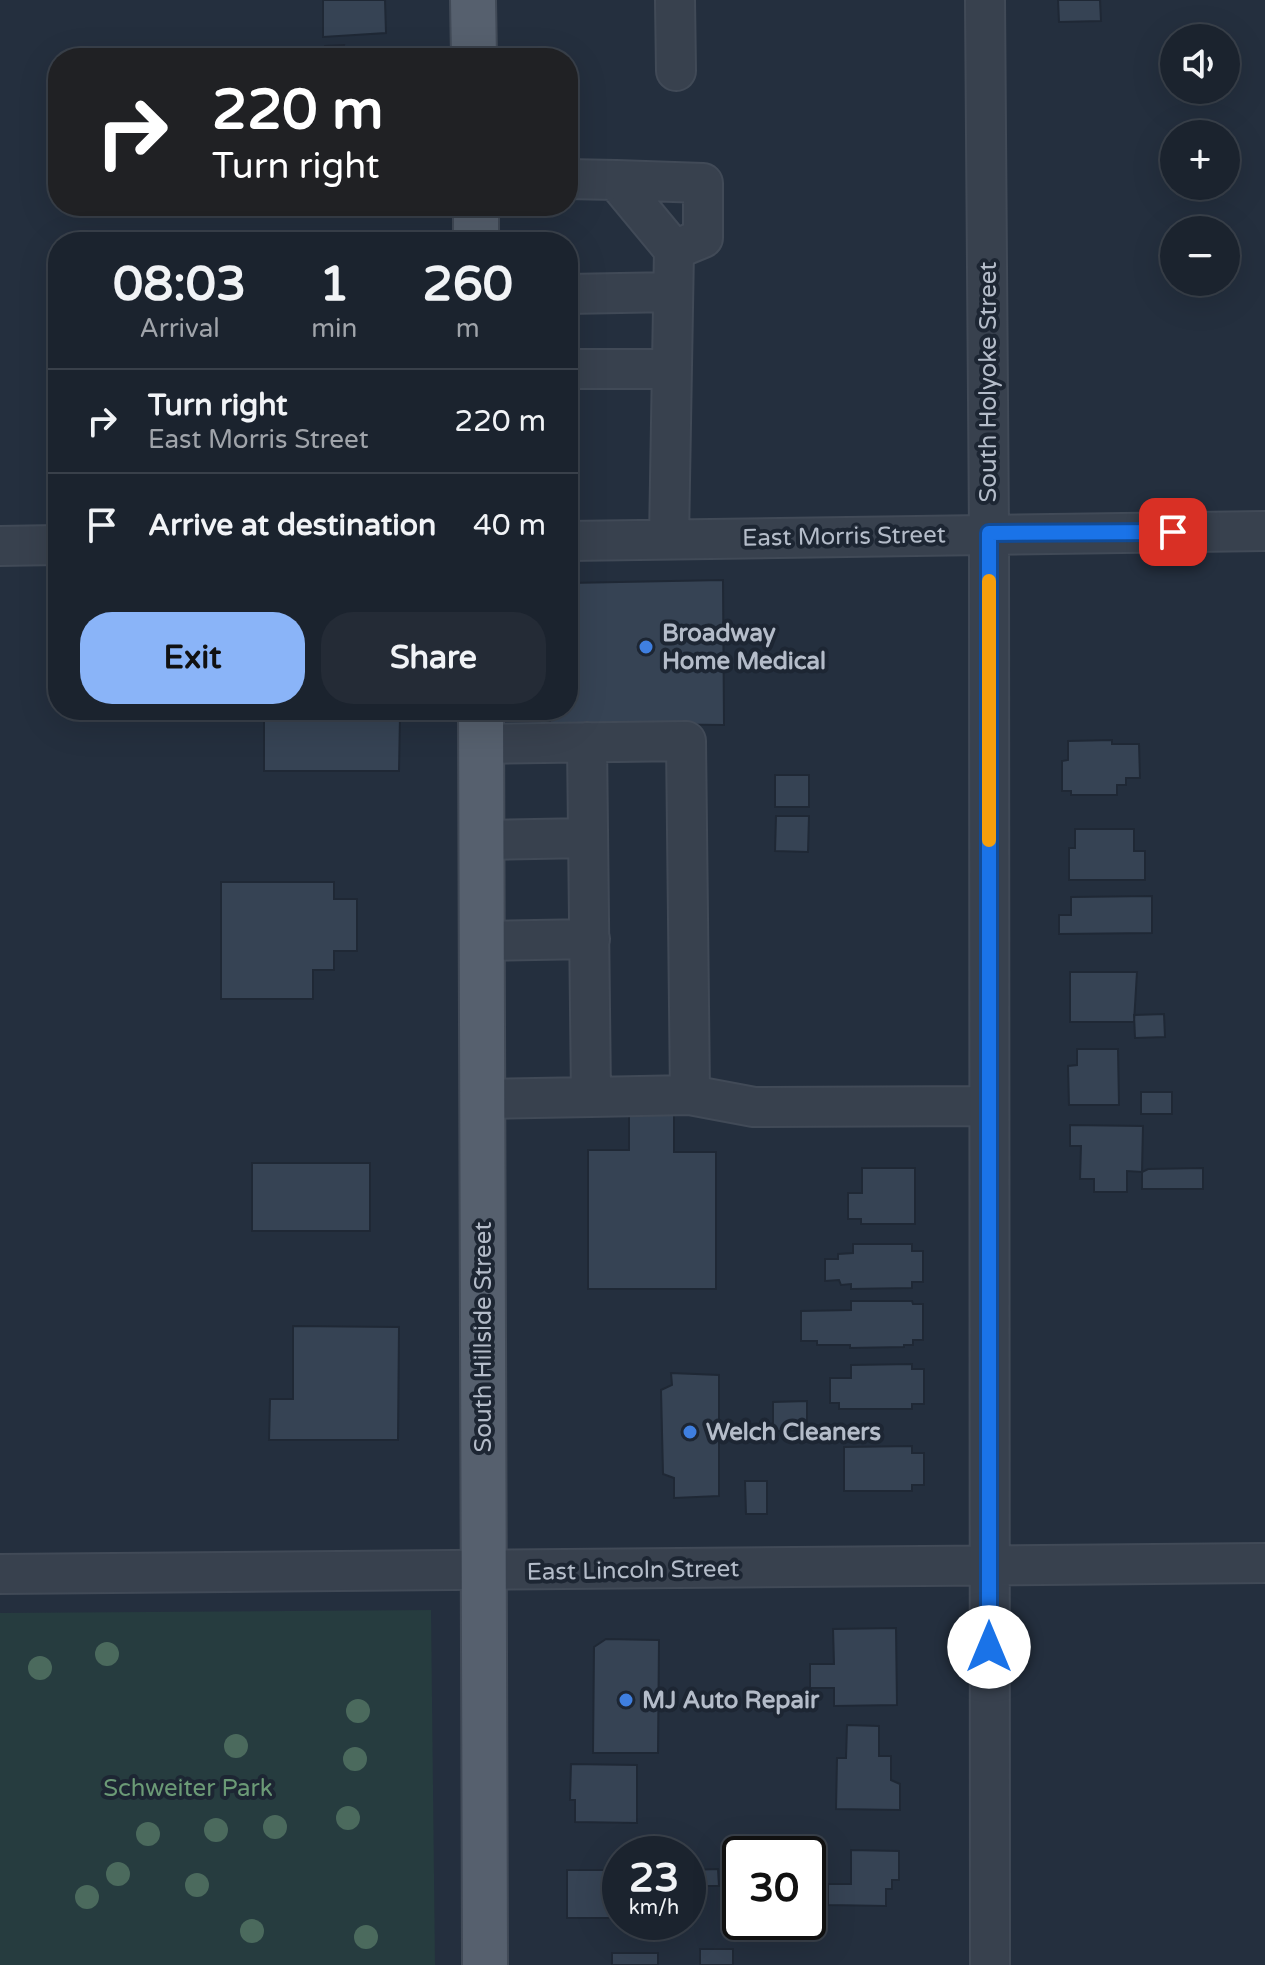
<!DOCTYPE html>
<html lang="en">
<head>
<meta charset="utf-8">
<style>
	body { margin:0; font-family:"Varela Round",sans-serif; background:#242b36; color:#f1f3f6; height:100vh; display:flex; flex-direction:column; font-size:30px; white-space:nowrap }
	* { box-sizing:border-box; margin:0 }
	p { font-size:26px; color:#a0a4aa }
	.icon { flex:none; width:44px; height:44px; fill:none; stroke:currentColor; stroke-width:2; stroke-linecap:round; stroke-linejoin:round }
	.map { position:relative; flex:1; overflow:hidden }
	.panel { position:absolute; left:48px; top:232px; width:530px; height:488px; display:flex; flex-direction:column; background:#1b232e; border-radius:32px; box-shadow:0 8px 32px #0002,0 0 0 2px #39404a }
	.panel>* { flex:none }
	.guide { position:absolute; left:48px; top:48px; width:530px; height:168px; border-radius:32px; box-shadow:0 8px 32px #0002,0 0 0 2px #39404a; background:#202124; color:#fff; overflow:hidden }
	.buttons { position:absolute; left:1160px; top:24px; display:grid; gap:16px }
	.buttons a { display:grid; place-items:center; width:80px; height:80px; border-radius:50%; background:#1b232e; box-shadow:0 8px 32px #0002,0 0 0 2px #39404a; font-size:40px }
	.speed { position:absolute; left:602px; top:1836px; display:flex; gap:16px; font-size:40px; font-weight:700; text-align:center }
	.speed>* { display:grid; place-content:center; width:104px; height:104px; border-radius:50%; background:#1b232e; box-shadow:0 8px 32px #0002,0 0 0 2px #39404a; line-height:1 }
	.speed small { font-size:20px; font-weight:400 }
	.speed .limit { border:4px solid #111; border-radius:12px; background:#fff; color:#111 }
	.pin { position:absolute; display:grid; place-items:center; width:68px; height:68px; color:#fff; margin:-34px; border-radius:16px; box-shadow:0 4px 12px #0006 }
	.me { position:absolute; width:88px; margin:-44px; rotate:0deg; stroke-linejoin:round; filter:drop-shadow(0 0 6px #0008) }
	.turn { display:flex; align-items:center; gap:28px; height:168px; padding:0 32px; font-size:36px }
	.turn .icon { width:104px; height:104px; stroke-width:2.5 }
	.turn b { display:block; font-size:56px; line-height:68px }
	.eta { display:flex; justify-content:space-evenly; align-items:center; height:136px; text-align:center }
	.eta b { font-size:48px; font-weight:700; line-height:56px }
	.primary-button { display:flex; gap:16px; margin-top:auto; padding:16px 32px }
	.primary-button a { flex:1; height:92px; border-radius:32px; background:#8ab4f8; color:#111; font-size:32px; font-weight:700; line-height:92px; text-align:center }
	.primary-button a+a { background:#242b36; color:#f1f3f6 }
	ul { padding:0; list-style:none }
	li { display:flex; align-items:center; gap:24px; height:104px; padding:0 32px; border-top:2px solid #39404a }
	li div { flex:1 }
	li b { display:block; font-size:30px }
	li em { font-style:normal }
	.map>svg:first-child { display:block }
	.green { fill:#263c3f }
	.building { fill:#364354; stroke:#1f2835; stroke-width:2 }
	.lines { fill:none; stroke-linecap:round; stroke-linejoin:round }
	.minor-casing { stroke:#414a57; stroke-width:42 }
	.major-casing { stroke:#414a57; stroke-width:48 }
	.minor { stroke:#38414e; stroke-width:38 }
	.major { stroke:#56606e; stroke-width:44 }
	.tree { fill:#4b6a5d }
	.route-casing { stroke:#114b97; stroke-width:20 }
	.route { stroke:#1a73e8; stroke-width:14 }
	.slow { stroke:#f59e0b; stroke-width:14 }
	.shop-dot { fill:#3f7fe0; stroke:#1d2633; stroke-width:3 }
	.labels { text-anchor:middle; stroke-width:8; stroke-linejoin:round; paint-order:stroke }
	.street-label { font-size:24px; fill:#b4bcc9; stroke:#1d2633 }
	.poi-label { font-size:24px; font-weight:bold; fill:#b4bcc9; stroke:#1d2633; text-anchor:start }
	.park-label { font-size:24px; fill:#6b9a76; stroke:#1d2633 }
</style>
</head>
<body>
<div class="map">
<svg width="1265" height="1965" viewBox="0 0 1265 1965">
	<rect width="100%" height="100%" fill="#242f3e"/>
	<path class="green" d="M431,1610L435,1965H0V1613Z"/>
	<path class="building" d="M323,0H385L386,33L323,37Z
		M1058,0H1100L1101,21L1059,22Z
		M344,45L343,49L371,48L372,58H325V46Z
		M723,580L724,725L550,723V710H568V583Z
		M264,716H400L399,771H264Z
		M1112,740V744H1139L1140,778H1126V785H1117V795H1071V791H1062V761L1068,760V741Z
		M775,775H809V807H775Z
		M776,816H809L808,852L775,851Z
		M1075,829H1134V851H1145V880H1069V848H1075Z
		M221,882H334V899H357V951H334V970H313V999H221Z
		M1152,896V933L1059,934V915H1071V897Z
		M1070,972H1137L1134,1022H1070Z
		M1164,1014L1165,1037L1135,1038L1134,1015Z
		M1077,1049H1118L1119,1105H1069L1068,1066L1077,1065Z
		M1141,1092H1172V1114H1141Z
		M629,1103H674V1152H716V1289H588V1150H629Z
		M1070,1125L1143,1126L1142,1172L1127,1171V1192H1094V1179H1080L1081,1146H1070Z
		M252,1163H370V1231H252Z
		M862,1168H915V1224H861V1219H848V1193H862Z
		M1203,1168V1189H1142V1172L1148,1169Z
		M853,1244H912V1251H923V1282H912V1288L851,1289V1284L841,1285L839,1280L825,1281V1259H838V1254L853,1253Z
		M851,1301H912L913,1304H923V1340H913V1345H904V1347L850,1348V1345H817V1341H801V1311L851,1310Z
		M293,1326L399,1327L398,1440H269L270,1399H293Z
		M912,1364V1369H924V1404H912V1409H839V1403H830V1378H851V1365Z
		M671,1373L719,1375V1496L674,1498V1478L663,1474L661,1390L672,1385Z
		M807,1401V1431H773V1402Z
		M912,1446V1453H924V1485H912V1491H844V1447Z
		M745,1481H767V1514H746Z
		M896,1628L897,1705L834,1706V1688H810V1664H834L833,1629Z
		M606,1639L659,1640L658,1753H593L594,1647Z
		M847,1725L879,1726V1756H891V1780L900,1784V1810L836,1809L837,1758H846Z
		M571,1764L637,1765V1823L575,1822V1800H570Z
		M851,1850L899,1851V1880H892V1889H886V1906L828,1905V1884H851Z
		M718,1869L719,1886H688V1870Z
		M567,1870H620V1918H567Z
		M700,1949H733V1965H700Z
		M612,1953H658V1965H612Z"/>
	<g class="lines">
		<g class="minor-casing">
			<path id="minor" d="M675,0L676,71
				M985,0L989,533L990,1965
				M568,179L616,180L674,250L669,539
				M616,180L703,183V238L674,250
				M568,294L673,292
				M568,369H672
				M568,541L1265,531
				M0,546L58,545
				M481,744L686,741L690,1095L591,1097
				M481,840L588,838
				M481,941L590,939
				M690,1095L754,1107L989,1106
				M482,1099L591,1097L587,742
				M0,1574L1265,1563"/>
		</g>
		<g class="major-casing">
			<path id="major" d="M473,0L474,58
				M476,206V242
				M481,710L485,1965"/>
		</g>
		<use href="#minor" class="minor"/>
		<use href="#major" class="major"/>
	</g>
	<g class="tree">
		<circle cx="107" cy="1654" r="12"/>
		<circle cx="40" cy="1668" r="12"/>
		<circle cx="358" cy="1711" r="12"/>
		<circle cx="236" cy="1746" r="12"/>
		<circle cx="355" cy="1759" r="12"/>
		<circle cx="348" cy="1818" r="12"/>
		<circle cx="275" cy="1827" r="12"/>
		<circle cx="216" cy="1830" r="12"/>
		<circle cx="148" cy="1834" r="12"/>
		<circle cx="118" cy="1874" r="12"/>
		<circle cx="197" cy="1885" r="12"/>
		<circle cx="87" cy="1897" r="12"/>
		<circle cx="252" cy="1931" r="12"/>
		<circle cx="366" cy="1937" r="12"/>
	</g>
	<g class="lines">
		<g class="route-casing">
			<path id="route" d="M989,1647V533L1173,532"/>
		</g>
		<use href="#route" class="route"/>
		<path class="slow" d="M989,581V840"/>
	</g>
	<g class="shop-dot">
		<circle cx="646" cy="647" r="8"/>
		<circle cx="690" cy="1432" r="8"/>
		<circle cx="626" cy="1700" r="8"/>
	</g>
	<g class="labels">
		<g class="street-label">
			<text transform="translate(988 382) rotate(-90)" y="8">South Holyoke Street</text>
			<text transform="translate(844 536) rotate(-1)" y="8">East Morris Street</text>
			<text transform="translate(483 1337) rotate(-90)" y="8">South Hillside Street</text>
			<text transform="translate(633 1570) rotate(-1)" y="8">East Lincoln Street</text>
		</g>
		<g class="poi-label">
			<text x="662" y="641">Broadway<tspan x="662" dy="28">Home Medical</tspan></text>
			<text x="706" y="1440">Welch Cleaners</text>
			<text x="642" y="1708">MJ Auto Repair</text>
		</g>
		<g class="park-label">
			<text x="188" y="1796">Schweiter Park</text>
		</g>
	</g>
</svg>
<div class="buttons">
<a><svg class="icon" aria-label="sound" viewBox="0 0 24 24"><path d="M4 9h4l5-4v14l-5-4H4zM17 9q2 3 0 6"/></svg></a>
<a>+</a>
<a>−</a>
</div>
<div class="speed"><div>23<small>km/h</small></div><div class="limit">30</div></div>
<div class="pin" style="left:1173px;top:532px;background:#d93025"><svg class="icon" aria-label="arrive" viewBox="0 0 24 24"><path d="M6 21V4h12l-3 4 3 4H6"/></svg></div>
<svg class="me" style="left:989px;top:1647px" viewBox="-20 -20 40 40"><circle r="19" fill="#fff"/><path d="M0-13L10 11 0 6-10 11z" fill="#1a73e8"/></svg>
<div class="guide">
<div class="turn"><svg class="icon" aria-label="right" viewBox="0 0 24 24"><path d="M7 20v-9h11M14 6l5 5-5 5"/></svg><div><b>220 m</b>Turn right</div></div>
</div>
<section class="panel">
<div class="eta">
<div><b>08:03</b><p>Arrival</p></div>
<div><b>1</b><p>min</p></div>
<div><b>260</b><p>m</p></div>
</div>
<ul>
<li><svg class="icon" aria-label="right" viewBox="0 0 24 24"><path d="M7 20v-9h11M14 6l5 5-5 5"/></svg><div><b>Turn right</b><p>East Morris Street</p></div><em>220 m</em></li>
<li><svg class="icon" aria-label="arrive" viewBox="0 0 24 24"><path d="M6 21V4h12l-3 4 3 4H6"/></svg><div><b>Arrive at destination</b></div><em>40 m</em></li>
</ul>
<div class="primary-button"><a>Exit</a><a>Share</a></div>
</section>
</div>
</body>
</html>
